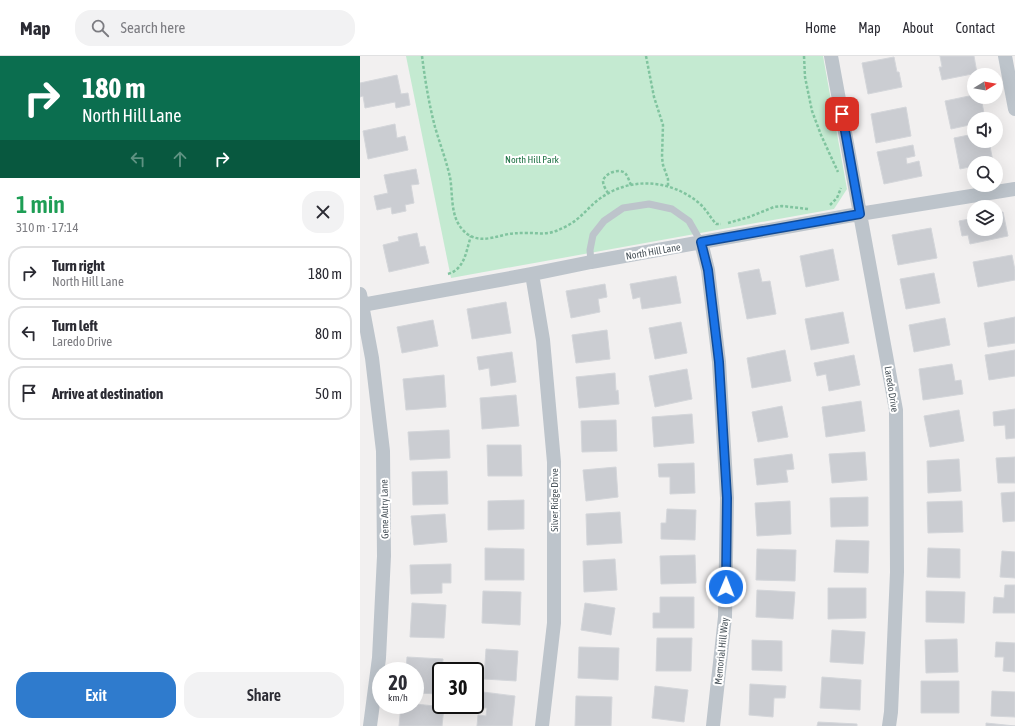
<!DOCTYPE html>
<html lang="en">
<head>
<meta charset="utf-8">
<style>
	body { margin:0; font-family:"Asap Condensed",sans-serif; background:#f2f2f3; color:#2b2b33; height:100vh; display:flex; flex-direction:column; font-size:15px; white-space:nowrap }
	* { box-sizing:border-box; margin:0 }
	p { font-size:13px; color:#7c7c81 }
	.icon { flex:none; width:22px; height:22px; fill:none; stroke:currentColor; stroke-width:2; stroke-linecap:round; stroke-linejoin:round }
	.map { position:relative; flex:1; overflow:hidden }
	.panel { display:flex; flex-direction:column; background:#fff; width:360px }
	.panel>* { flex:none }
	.top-card { background:#0b6e4f; color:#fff; overflow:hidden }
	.needle { width:26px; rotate:79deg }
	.buttons { position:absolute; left:607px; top:12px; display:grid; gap:8px }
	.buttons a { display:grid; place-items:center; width:36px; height:36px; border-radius:50%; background:#fff; box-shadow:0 4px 16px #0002; font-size:20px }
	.speed { position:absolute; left:12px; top:606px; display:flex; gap:8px; font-size:20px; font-weight:700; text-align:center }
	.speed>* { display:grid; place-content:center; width:52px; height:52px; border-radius:50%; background:#fff; box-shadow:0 4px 16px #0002; line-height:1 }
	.speed small { font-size:10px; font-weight:400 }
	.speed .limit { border:2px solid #111; border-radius:6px; background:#fff; color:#111 }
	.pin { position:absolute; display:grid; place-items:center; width:34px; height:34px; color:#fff; margin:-17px; border-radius:8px; box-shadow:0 2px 6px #0006 }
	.me { position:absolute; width:44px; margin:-22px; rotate:1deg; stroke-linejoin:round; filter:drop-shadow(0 0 3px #0008) }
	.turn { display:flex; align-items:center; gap:14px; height:84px; padding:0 16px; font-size:18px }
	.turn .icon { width:52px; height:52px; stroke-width:2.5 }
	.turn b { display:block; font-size:28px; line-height:34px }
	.lanes { display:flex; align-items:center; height:38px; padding:0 16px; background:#0003; justify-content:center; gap:20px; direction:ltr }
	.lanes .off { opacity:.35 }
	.round { display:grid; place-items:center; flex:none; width:42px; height:42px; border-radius:16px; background:#f2f2f3 }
	.head { display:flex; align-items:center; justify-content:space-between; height:68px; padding:0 16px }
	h1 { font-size:24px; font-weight:600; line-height:30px; color:#1e9e55 }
	.cta { display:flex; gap:8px; margin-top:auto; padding:8px 16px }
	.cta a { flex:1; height:46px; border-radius:16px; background:#2f7bcd; color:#fff; font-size:16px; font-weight:600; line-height:46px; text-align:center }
	.cta a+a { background:#f2f2f3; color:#2b2b33 }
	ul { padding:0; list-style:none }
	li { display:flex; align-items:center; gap:12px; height:54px; margin:0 8px 6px; padding:0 8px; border:2px solid #e1e1e2; border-radius:16px }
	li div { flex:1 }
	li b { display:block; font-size:15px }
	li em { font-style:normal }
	header { display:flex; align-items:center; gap:24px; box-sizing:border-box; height:56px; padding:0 20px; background:#fff; border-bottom:1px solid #e1e1e2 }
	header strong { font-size:19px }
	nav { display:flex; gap:22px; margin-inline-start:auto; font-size:14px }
	.search { width:280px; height:36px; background:#f2f2f3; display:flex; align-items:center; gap:10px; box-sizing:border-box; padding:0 14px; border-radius:16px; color:#7c7c81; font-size:15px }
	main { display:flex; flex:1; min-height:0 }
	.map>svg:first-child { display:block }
	.green { fill:#c4ead1 }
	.building { fill:#cbcdd2; stroke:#d4d6da }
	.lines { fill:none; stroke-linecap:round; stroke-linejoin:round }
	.path { stroke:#80c49f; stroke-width:2.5; stroke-dasharray:3 2; stroke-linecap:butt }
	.service { stroke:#bdc4cb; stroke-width:7 }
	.minor { stroke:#bdc4cb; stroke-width:14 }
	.route-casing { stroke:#114b97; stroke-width:10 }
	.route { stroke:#1a73e8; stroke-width:7 }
	.labels { text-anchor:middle; stroke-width:4; stroke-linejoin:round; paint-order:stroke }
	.park-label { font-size:10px; fill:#227447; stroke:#fff }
	.street-label { font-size:10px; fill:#4a545b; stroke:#fff }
</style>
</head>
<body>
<header>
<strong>Map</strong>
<div class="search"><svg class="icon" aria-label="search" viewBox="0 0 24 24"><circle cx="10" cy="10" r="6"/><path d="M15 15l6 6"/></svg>Search here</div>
<nav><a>Home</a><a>Map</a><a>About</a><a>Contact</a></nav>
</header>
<main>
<section class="panel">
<div class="top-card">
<div class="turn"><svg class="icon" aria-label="right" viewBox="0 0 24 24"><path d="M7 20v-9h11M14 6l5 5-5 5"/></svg><div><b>180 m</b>North Hill Lane</div></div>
<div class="lanes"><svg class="icon off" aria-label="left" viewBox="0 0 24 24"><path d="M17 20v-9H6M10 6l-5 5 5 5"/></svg><svg class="icon off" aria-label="ahead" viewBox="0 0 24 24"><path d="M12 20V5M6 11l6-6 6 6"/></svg><svg class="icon" aria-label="right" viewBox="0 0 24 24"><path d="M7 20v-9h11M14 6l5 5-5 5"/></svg></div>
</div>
<div class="head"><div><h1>1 min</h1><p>310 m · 17:14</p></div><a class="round"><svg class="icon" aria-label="close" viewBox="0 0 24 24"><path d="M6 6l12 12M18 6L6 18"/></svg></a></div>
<ul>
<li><svg class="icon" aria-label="right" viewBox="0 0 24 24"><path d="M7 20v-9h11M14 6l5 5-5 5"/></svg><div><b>Turn right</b><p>North Hill Lane</p></div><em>180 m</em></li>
<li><svg class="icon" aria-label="left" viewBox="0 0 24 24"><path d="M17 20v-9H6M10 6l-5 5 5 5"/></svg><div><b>Turn left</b><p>Laredo Drive</p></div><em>80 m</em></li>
<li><svg class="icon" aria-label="arrive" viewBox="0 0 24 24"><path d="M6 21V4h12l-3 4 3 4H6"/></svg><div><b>Arrive at destination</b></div><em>50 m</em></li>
</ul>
<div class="cta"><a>Exit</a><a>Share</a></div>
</section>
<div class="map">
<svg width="655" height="670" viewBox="0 0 655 670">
	<rect width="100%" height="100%" fill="#f2f0f0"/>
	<path class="green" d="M46,0H463L487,133L474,153L91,222Z"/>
	<path class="building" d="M580,0H614L617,17L582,24L579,11H582Z
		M534,1L537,16H539L542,31L508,38L502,7Z
		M37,19L41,38L48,37L50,49L36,52L35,46L5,52L3,40L0,41V27Z
		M614,39V41H621L625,63H614V68L591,73L585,45Z
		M546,51L551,80L516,87L511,58Z
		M35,68L37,82L45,80L48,94L8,103L3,75Z
		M614,78V85H629L633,106L614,107V110L600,113L594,82Z
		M553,89L555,100L546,102L547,108L559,105L562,120L524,128L517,96Z
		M56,113L59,128L51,129L54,147L45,149L46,155L32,158L31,151L17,154L14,140L28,137L24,119Z
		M643,156L648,180L610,188L608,179L602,180L599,165L614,162V173H636V157Z
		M571,172L577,202L538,209L532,179Z
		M57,177L60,191L65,190L69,207L29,216L23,189L39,185L38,181Z
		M473,193L479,224L446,231L440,200Z
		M652,199L655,214V224L618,231L613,206Z
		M399,213L402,226L410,225L416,258L387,263L378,217Z
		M574,217L580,247L546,253L540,223Z
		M316,220L321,247L282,253L280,241L273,243L270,228Z
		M245,228L247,241L238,243L240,256L211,262L206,235Z
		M146,246L151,277L112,283L107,253Z
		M483,256L489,287L451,294L445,263Z
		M655,261V287L628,291L624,267Z
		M585,262L590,289L554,296L549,269Z
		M73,264L78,290L42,297L37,271Z
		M321,266L327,297L295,303L289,272Z
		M247,274L250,303L216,307L212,279Z
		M425,294L431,325L392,332L387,302Z
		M655,294V320L629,324L625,299Z
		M152,296L156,326L131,330L129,312L119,314L117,301Z
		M494,299L500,329L469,335L466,318L457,320L454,307Z
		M592,308L595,325L601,324L603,338L563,344L559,313Z
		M327,313L332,343L295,351L289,320Z
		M255,317L256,335L258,334L259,348L219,352L216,321Z
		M84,319L86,351L46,354L43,323Z
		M156,339L159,370L122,373L120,342Z
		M501,345L505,375L466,381L462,351Z
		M422,350L428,381L398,386L392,356Z
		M655,353V382L646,383L645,369L634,370L633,356Z
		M599,354L604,385L570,391L564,360Z
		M332,358L334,387L294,391L292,361Z
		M256,364L257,395L222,396L221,365Z
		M89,374L90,402L50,404L48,376Z
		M127,389H161L162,420H128Z
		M505,396L507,424L472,427L469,398Z
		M432,398L434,413L426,414L428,426L397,429L394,403Z
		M655,401V427H638L636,402Z
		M599,403L601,435L568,437L567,405Z
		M334,407L335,437L310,438V421H299L298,408Z
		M256,411L258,441L226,445L223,414Z
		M87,415L88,448L53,449L52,416Z
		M655,436V465L643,466L641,437Z
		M508,441V470L471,471L470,442Z
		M164,444V473L128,474V445Z
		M430,445L431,478L397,480L395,447Z
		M602,445L603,476L568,477L567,446Z
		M307,453L336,454L335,484L301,483V467H306Z
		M260,456L262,487L227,489L226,458Z
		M85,458L87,486L54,489L51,460Z
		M476,484L509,485L508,517L474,516Z
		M125,492L164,493V524H125Z
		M568,492L600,493V522L567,521Z
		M397,493L436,494L435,525L396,524Z
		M642,495L655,496V522L640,521Z
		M335,499L336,527L301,528L300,500Z
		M255,503L257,534L224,536L223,505Z
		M91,508V527H82V537L51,538L50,509Z
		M645,529H655V557H633L634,541L644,542Z
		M468,532H506V562L468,563Z
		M397,534L435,536L433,563L396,561Z
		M123,535L161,536L160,569L122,567Z
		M566,535L605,536L604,567L566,566Z
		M300,541H334V572H293V557H300Z
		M52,547L86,549L84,582L50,581Z
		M225,547L255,552L251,579L221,574Z
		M472,574L505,576L503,608L470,606Z
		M297,582H332L331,615H296Z
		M597,583L598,616L566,617L565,584Z
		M392,584L422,585V615L392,614Z
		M636,586L655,587V616L643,615L644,601H635Z
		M219,591L259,592L258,624L218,622Z
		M126,593L158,595L156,625L124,623Z
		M47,601L83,603L82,615H81V638L55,637V615H46Z
		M462,621L501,624L500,654L460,652Z
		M561,625H599V657H561Z
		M390,628L426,630L425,642H414L413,661L389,659Z
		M295,630L328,634L324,666L292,662Z
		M632,635L655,636V661L631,660Z
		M123,636L155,640L152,670H117L118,659L126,660L127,652H121Z
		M216,640L252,641L251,670H215Z
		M55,648L84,651L82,670H39L41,649H55Z
		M458,666L497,668V670H457Z
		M626,667L655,670H626Z"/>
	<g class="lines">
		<path class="path" d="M62,0C65,24 69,48 75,71C80,88 86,104 90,121C93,138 90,159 102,173C114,187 128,183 144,179C152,177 159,177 168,177C178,177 188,179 198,174C204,172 211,168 216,164C224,158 230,150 238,144C269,120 310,123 339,147C346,153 350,161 356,168H361
			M286,0L294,41L303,69L302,101L303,109L308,123V131
			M444,0L445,21L452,55L461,79L478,116
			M248,137C246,134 243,129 243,125C245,117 259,112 265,117C268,120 269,125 271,129
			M470,149L477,142L481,132
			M368,167L389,161L414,151L422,150L448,153
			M88,218C105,213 106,195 111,180"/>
		<path class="service" d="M231,206L230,194L233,179L244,165L263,152L289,148L312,153L329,165L341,186"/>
		<path class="minor" d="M471,0L536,354L537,516L531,656L529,670
			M645,0L655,53
			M341,186L348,214L359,306L367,442L365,561L353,670
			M172,218L183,284L194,406V567L182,670
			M0,238L12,302L23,395L24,500L19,602L10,670
			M2,249L172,218L231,206L487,160L655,133"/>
	</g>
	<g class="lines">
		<g class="route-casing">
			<path id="route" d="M366,531L367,442L359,306L348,214L341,186L500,158L482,58"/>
		</g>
		<use href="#route" class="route"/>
	</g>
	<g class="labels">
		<g class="park-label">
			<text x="172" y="107">North Hill Park</text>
		</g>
		<g class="street-label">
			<text transform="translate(293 195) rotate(-10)" y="4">North Hill Lane</text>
			<text transform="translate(532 333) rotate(81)" y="4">Laredo Drive</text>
			<text transform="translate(194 444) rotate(-90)" y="4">Silver Ridge Drive</text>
			<text transform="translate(24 453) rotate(-91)" y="4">Gene Autry Lane</text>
			<text transform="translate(361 595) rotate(-84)" y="4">Memorial Hill Way</text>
		</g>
	</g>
</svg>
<div class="buttons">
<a><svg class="needle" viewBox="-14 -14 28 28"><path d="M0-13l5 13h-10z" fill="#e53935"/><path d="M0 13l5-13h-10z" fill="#7c7c81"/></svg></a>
<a><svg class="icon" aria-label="sound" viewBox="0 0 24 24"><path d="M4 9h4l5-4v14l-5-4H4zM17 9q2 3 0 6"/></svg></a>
<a><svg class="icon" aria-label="search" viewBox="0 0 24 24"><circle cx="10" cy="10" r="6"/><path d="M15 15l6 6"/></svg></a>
<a><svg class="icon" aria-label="layers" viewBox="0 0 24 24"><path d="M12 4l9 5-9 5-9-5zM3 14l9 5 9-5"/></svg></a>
</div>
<div class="speed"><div>20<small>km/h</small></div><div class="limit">30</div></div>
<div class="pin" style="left:482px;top:58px;background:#d93025"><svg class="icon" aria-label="arrive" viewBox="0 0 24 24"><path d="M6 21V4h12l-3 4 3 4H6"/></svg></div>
<svg class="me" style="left:366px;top:531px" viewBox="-20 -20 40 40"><circle r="17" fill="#1a73e8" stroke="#fff" stroke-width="3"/><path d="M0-11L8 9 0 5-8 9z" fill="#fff"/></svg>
</div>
</main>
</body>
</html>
